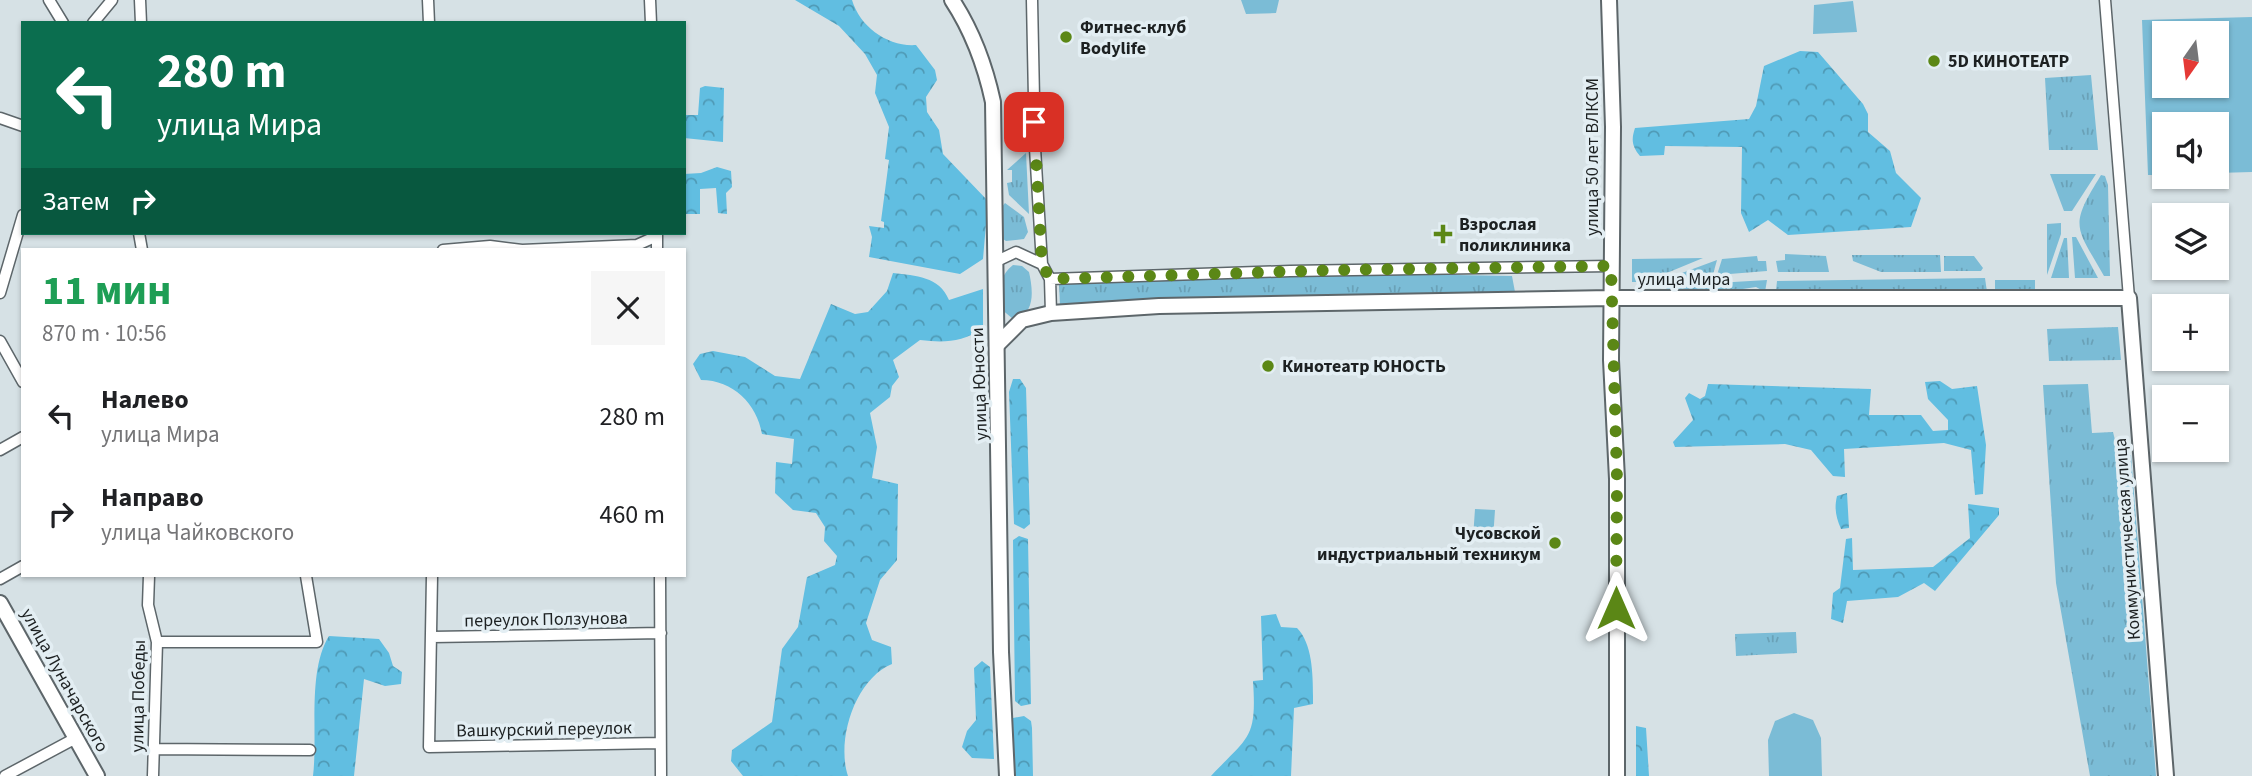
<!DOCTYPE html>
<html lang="ru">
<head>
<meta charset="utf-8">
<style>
	body { margin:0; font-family:"Source Sans 3",sans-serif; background:#f6f6f6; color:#202124; height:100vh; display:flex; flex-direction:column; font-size:26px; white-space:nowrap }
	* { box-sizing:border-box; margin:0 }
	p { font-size:23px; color:#757577 }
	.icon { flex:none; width:38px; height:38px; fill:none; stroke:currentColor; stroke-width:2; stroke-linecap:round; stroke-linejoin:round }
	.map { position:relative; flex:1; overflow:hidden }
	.drawer { position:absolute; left:21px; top:248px; width:665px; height:329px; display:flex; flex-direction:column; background:#fff; border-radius:0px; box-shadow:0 2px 5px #0004 }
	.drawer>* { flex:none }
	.top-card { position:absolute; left:21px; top:21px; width:665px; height:214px; border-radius:0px; box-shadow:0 2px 5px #0004; background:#0b6e4f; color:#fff; overflow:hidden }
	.needle { width:46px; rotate:194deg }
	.buttons { position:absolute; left:2152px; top:21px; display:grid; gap:14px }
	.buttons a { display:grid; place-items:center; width:77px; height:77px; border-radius:0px; background:#fff; box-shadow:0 2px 5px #0004; font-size:35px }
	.pin { position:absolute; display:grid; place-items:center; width:60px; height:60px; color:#fff; margin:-30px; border-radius:14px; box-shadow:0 4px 10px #0006 }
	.me { position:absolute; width:77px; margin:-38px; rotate:0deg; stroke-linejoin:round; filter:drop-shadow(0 0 5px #0008) }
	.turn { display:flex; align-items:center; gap:24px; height:147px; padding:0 21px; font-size:32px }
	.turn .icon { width:91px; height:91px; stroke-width:2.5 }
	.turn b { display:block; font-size:49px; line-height:60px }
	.then { display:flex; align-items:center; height:66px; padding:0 21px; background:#0003; gap:14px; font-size:26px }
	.round { display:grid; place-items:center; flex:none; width:74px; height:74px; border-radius:0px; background:#f6f6f6 }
	.head { display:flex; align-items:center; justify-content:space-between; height:119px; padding:0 21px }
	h1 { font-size:42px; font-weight:700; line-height:52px; color:#1e9e55 }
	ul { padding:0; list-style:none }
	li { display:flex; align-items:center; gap:21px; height:98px; padding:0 21px }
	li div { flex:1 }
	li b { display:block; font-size:26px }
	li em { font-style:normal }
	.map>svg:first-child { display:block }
	.grass { fill:url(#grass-tufts) }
	.forest { fill:url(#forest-crowns) }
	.pitch { fill:#7bbcd6; fill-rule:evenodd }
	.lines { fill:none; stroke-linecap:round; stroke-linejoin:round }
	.street-casing { stroke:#5d666a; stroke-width:13 }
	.secondary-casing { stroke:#5d666a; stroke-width:18 }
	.primary-casing { stroke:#5d666a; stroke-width:18 }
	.street { stroke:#fff; stroke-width:10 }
	.secondary { stroke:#fff; stroke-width:14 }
	.primary { stroke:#fff; stroke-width:14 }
	.route { stroke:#5b8716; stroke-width:12; stroke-dasharray:0 21.6 }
	.poi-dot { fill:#5b8716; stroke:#e3eef3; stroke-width:2.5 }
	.labels { text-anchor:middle; stroke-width:7; stroke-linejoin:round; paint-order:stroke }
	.poi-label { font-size:18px; font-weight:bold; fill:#1d2122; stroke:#e3eef3; text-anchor:start }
	.street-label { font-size:18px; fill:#1d2122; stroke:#e3eef3 }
</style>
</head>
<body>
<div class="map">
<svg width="2252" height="776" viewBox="0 0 2252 776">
	<defs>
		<pattern id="grass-tufts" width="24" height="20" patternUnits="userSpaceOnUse" patternTransform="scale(1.75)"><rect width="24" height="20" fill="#7bbcd6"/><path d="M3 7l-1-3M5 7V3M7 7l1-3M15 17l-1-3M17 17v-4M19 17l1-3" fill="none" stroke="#6aa1b7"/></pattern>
		<pattern id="forest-crowns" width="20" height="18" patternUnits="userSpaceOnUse" patternTransform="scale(1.75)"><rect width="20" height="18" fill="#61bee1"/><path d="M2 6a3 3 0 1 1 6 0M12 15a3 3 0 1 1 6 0" fill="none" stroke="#4f9ab6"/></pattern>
	</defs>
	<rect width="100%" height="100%" fill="#d6e1e5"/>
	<path class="grass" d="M2091,75L2098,150H2049L2045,78Z
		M1026,153L1029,214L1009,195L1007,183L1012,182V170H1007Z
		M2050,174H2096L2072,211H2064Z
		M2101,175L2105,176L2108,185L2110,276H2104C2075,225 2069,227 2101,175Z
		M1005,203L1024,217L1028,232L1024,239L1006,241L1000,237L1001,208Z
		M2061,223V234L2047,275V224Z
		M2072,237H2076L2098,278H2075Z
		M2064,238H2067L2069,278H2051Z
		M1785,254L1826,256L1829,272H1778L1776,261L1785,260Z
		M1852,255H1940L1941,272H1881L1853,261Z
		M1757,256L1758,261H1766L1767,271L1717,275L1722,259Z
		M1944,256H1974L1983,268L1981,271H1944Z
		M1703,258L1645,282H1632V259Z
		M1717,260L1712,278L1663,280Z
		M1013,265L1022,266L1029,272C1033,290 1036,315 1013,319L1000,308C1000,290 998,277 1013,265Z
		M1398,274L1512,276L1515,292L1423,298L1060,306L1059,283Z
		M1985,278L1987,292L1776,291L1777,281Z
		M1767,280L1765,292L1756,287L1723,292H1667L1666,286Z
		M1995,280H2035V289H1995Z
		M2118,327L2121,360L2049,361L2047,329Z
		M2088,384L2092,433L2113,432L2119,456L2131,455L2156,776H2090L2056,583L2043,385Z
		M1796,632L1797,653L1736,656L1735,634Z"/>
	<path class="forest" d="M795,0H852C860,27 888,47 916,45L935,70L937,80L926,97L927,112L939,130L943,154L988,201L983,259L960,274L869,257L872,237L869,226L884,228V222L881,221L889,160L885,159L889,127L875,93L877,75L865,54L839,26Z
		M1800,51L1818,52L1863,104L1868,114V132L1890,151L1896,173L1921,198L1911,227L1788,235L1768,220L1749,232L1741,213L1742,147L1665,146L1664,155L1640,156C1632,146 1631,140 1635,128L1749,119L1756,106L1764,66Z
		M705,86L724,88L723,142L684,138V115H698L700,88Z
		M717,167L731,171L732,187L726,193L727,214L718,213L716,188L700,189V214H684V174L701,173Z
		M893,273C916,276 939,276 949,300L983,289V329C961,342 945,343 920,340L893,360L899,377L892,386L890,397L870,413L877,447L872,478L898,484L897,560L880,580L866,623L872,640L891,647L892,664C855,679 836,740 848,776H743L731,761L732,750L772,722L782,649L798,627L807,577L835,565L837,556L824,541L825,527L816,513L793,510L775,493L776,462L792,464L794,439L762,434C757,404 733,380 701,380L693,364L700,354L713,351L745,357L775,376L800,379L831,304L855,314L868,312L887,291Z
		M1013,379H1020L1026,388L1030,524L1024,529L1014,524L1009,392Z
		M1940,381L1952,389L1977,386L1986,445L1983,494L1975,495L1971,450L1944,443L1844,449L1845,477L1833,476L1811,450L1785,444L1675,447L1673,442L1693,420L1685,398L1689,393L1700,399L1705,396L1708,384L1871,389L1869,415H1921L1933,431L1948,430V420L1928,399L1925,382Z
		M1847,493L1849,528L1841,529C1836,517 1834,509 1837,496Z
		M1968,504L1999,508V515L1935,591L1924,583L1898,597L1847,601L1843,623L1831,619L1833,593L1840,588L1846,539L1852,538L1853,570L1933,567L1970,538Z
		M1019,536L1028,539L1031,704L1021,706L1015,701L1013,540Z
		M1276,614L1281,627L1297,628C1314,645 1313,681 1313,704L1294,708L1291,776H1211C1248,736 1257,740 1253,681L1263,680L1261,616Z
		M329,636L379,639L389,653L393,666L402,672L401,684L385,686L364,679L354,776H313C318,735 307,671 329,636Z
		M982,661L990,667L994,759L972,758L962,747L967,731L976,720L974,668Z
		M1024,716L1031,721L1032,728L1033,776H1014L1013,718Z
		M1636,726L1646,728L1649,776H1636Z"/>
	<path class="pitch" d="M1241,0H1279L1276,13L1246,14Z
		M1853,1L1857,32L1813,34L1814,5Z
		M2252,17V172L2217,173V124H2165V175H2148L2142,20ZM2165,33H2217V86H2165Z
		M1475,509L1495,510L1493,539L1473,538Z
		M1794,713L1813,720L1821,738L1822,776H1769L1768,740L1775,721Z"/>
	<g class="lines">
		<g class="street-casing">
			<path id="street" d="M49,0L63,23
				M140,0L141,23
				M428,0L429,23
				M650,0L651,23
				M1032,0L1035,148L1042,264L1050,279L1051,313
				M2105,0L2129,298
				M93,23L112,0
				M0,118L23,126
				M139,233L142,250
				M443,250L490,246L522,250L637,245L657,236
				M657,250V233
				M997,261L1016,252L1042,264
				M1050,279L1290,271L1611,266
				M0,293L23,215
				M0,341L23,382
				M0,450L23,437
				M149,576L148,605L157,642L153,776
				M432,576L429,747L660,743
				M660,576L661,776
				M0,579L23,566
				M432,637L661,633
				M157,642H317L306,576
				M153,749L310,750
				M5,776L74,739"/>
		</g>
		<g class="secondary-casing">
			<path id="secondary" d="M1609,0L1613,127L1611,360L1617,479V776
				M998,344L1022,320L1051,313L1159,306L1611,298H2129L2166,776
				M0,603L97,776"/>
		</g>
		<g class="primary-casing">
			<path id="primary" d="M952,0C973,32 985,65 993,102L1001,652L1007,776"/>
		</g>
		<use href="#street" class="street"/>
		<use href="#secondary" class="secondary"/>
		<use href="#primary" class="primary"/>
	</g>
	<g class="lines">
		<path class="route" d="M1034,122L1042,264L1050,279L1338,270L1611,266L1617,479L1616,608"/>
	</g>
	<g class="poi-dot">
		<circle cx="1066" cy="37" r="7"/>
		<circle cx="1934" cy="61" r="7"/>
		<path d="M1439.5 223.5h7v7h7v7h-7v7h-7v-7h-7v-7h7z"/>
		<circle cx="1268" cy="366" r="7"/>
		<circle cx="1555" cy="543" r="7"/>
	</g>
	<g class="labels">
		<g class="poi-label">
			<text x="1080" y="33">Фитнес-клуб<tspan x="1080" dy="21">Bodylife</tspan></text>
			<text x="1948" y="67">5D КИНОТЕАТР</text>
			<text x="1459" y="230">Взрослая<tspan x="1459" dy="21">поликлиника</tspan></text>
			<text x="1282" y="372">Кинотеатр ЮНОСТЬ</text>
			<text x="1541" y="539" text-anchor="end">Чусовской<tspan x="1541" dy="21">индустриальный техникум</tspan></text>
		</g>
		<g class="street-label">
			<text transform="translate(1592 157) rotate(-90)" y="6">улица 50 лет ВЛКСМ</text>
			<text x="1684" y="285">улица Мира</text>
			<text transform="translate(979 384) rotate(-92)" y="6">улица Юности</text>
			<text transform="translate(2127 539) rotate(-94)" y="6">Коммунистическая улица</text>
			<text transform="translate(546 619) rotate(-1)" y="6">переулок Ползунова</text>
			<text transform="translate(65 680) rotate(61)" y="6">улица Луначарского</text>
			<text transform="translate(138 696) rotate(-89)" y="6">улица Победы</text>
			<text transform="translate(544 729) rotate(-1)" y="6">Вашкурский переулок</text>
		</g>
	</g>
</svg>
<div class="buttons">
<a><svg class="needle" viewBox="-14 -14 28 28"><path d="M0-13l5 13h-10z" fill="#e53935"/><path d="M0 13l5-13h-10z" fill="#757577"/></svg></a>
<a><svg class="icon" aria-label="sound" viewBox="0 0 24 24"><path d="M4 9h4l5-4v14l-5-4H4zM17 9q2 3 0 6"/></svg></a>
<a><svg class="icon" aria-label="layers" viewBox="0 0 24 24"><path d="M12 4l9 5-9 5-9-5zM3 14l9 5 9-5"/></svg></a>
<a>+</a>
<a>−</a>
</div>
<div class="pin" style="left:1034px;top:122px;background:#d93025"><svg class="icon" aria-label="arrive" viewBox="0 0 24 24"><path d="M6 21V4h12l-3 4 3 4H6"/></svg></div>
<svg class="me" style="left:1616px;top:608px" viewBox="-20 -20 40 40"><path d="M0-17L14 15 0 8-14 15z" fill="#5b8716" stroke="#fff" stroke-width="4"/></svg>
<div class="top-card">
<div class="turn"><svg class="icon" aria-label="left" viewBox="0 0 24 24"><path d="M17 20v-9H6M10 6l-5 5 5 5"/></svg><div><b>280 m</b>улица Мира</div></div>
<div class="then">Затем<svg class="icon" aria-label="right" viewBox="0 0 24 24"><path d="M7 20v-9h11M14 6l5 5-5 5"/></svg></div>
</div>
<section class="drawer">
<div class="head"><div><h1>11 мин</h1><p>870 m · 10:56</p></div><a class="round"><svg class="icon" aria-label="close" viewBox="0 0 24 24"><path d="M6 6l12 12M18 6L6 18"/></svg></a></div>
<ul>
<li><svg class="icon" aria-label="left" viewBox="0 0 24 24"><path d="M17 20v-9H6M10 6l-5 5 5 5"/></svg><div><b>Налево</b><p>улица Мира</p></div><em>280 m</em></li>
<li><svg class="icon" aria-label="right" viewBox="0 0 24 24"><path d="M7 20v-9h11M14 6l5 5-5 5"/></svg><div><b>Направо</b><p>улица Чайковского</p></div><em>460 m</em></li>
</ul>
</section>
</div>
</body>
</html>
